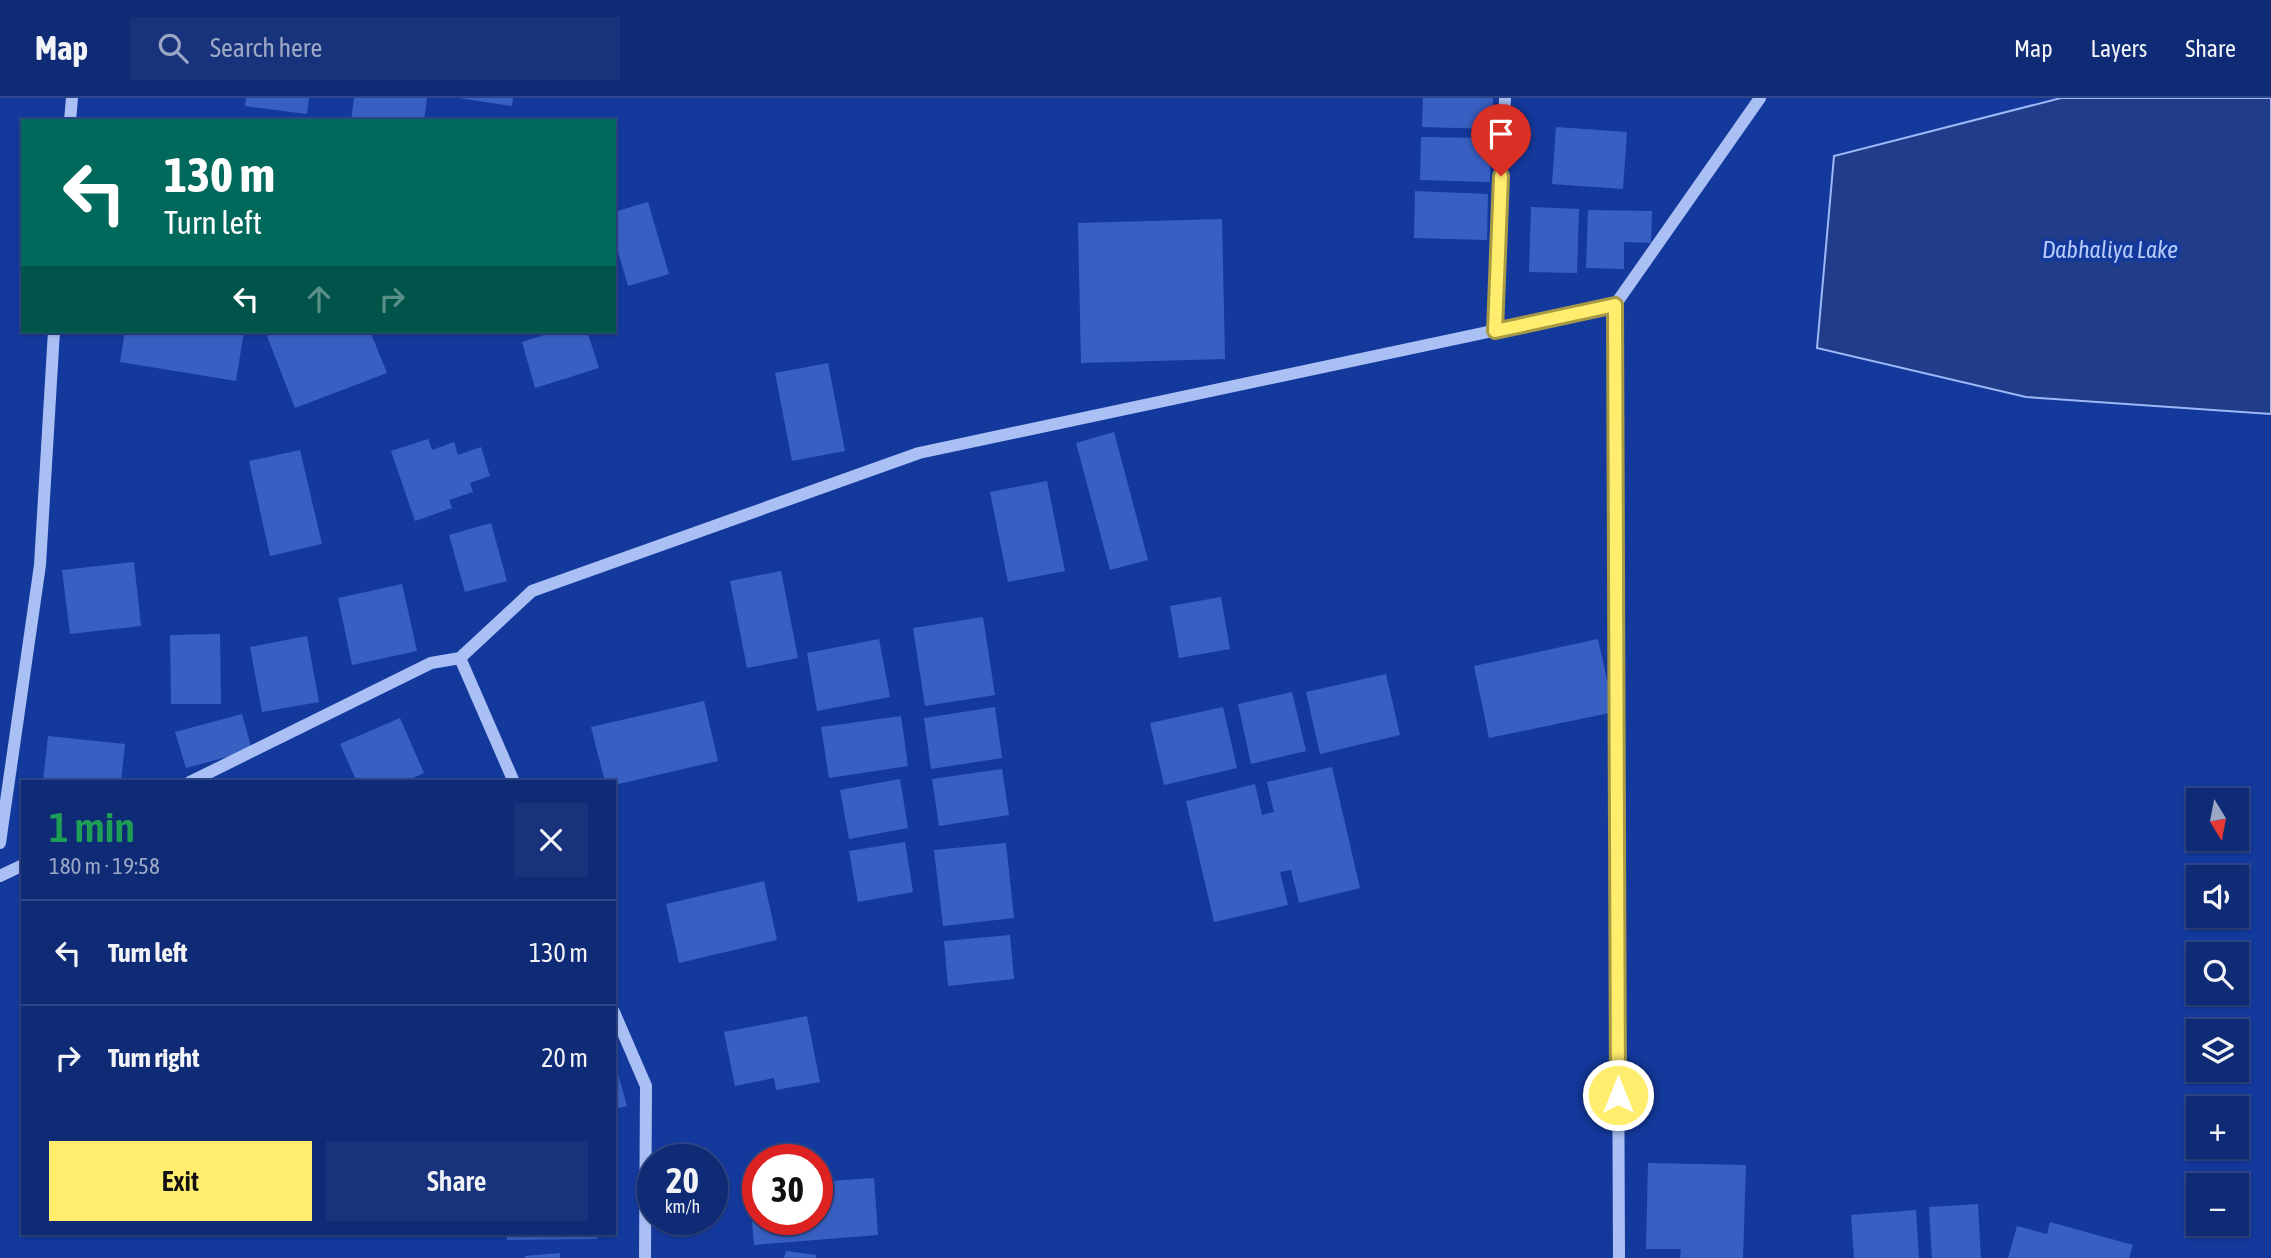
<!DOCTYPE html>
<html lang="en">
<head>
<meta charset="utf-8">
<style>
	body { margin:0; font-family:"Asap Condensed",sans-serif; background:#18337b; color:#f1f3f6; height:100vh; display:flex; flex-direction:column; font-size:26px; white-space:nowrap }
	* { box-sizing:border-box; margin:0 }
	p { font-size:23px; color:#9ba7c5 }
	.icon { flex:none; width:38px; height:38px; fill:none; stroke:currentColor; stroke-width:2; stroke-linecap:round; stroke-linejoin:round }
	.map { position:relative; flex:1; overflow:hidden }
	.details { position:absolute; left:21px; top:682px; width:595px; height:455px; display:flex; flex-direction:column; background:#0f2b76; border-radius:0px; box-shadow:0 2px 5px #0004,0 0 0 2px #2f4788 }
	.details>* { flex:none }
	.banner { position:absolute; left:21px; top:21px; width:595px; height:214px; border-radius:0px; box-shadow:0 2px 5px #0004,0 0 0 2px #2f4788; background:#00695c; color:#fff; overflow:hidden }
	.needle { width:46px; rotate:170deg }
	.fabs { position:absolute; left:2186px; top:690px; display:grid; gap:14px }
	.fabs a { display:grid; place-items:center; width:63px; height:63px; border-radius:0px; background:#0f2b76; box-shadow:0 2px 5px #0004,0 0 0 2px #2f4788; font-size:35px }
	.speed { position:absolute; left:637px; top:1046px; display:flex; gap:14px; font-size:35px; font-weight:700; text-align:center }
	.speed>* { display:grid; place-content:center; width:91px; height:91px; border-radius:50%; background:#0f2b76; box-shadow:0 2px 5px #0004,0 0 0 2px #2f4788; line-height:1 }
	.speed small { font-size:18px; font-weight:400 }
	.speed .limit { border:10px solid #d22; background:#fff; color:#111 }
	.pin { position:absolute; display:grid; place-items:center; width:60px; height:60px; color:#fff; margin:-72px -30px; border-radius:50% 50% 50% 0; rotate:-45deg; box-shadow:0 0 7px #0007 }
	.pin .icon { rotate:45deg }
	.me { position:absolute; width:77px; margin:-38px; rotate:0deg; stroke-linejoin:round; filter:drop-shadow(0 0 5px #0008) }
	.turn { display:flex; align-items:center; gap:24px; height:147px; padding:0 28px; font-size:32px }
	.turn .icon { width:91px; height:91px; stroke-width:2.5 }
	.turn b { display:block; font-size:49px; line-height:60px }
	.lanes { display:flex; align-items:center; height:66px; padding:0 28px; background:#0003; justify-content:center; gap:35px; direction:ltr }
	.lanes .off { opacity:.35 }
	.round { display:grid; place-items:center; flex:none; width:74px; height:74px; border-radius:0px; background:#18337b }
	.summary { display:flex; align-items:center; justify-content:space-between; height:119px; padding:0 28px }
	h1 { font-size:42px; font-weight:600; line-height:52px; color:#1e9e55 }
	.button { display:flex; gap:14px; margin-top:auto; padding:14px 28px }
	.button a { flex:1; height:80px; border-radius:0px; background:#ffed6d; color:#111; font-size:28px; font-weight:600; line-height:80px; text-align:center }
	.button a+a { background:#18337b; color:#f1f3f6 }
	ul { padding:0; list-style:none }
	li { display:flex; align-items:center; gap:21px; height:105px; padding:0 28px; border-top:2px solid #2f4788 }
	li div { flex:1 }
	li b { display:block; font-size:26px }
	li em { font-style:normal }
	header { display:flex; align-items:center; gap:42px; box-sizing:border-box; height:98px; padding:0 35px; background:#0f2b76; border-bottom:2px solid #2f4788 }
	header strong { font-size:33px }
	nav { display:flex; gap:38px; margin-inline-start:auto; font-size:24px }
	.search { width:490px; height:63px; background:#18337b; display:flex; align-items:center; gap:18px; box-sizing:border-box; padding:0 24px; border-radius:0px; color:#9ba7c5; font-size:26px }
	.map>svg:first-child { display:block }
	.water { fill:#213c89; stroke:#9db8f6; stroke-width:2 }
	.building { fill:#3860c3 }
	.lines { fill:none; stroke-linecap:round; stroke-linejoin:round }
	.minor { stroke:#aac0f4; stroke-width:12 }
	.route-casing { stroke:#a69a47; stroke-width:18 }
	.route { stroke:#ffed6d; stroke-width:12 }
	.labels { text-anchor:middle; stroke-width:7; stroke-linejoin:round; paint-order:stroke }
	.water-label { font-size:24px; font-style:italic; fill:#b7cbfa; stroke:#14399d }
</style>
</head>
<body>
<header>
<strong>Map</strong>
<div class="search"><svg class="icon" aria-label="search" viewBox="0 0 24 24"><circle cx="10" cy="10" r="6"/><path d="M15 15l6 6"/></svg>Search here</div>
<nav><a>Map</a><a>Layers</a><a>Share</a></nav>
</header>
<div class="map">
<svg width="2271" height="1160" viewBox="0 0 2271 1160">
	<rect width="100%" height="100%" fill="#14399d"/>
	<path class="water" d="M2061,0H2271V316L2026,299L1817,250L1834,58Z"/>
	<path class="building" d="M246,0H309L307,16L245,8Z
		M354,0H427L424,23H351Z
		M459,0H513L512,8Z
		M1423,0H1493L1492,31L1422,29Z
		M1556,29L1627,34L1623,91L1552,86Z
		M1421,39L1491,40L1490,84L1420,82Z
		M1415,93L1488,96L1487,142L1414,140Z
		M648,104L669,176L628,188L614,140V114Z
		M1531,109L1579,111L1577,175L1529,174Z
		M1588,112L1652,113L1651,145L1624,144V171L1586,170Z
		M1222,121L1225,261L1081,265L1078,125Z
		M125,233H244L236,283L120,264Z
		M282,233H370L387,275L295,310L267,238Z
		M557,233H587L599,270L535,290L522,244Z
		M828,265L845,353L792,363L775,275Z
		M1114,334L1148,462L1110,472L1076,345Z
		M428,341L432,352L454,344L458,357L481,349L490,378L470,385L473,394L449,402L452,410L415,423L391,353Z
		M300,352L322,446L270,458L249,363Z
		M1047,383L1065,473L1008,484L990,394Z
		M491,425L507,483L465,494L449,437Z
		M134,464L141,528L70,536L62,472Z
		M781,473L798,560L747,570L730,483Z
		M402,486L417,553L352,567L338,500Z
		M1221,499L1230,551L1179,560L1170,508Z
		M983,519L995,597L925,608L913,530Z
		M220,536L221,606H171L170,537Z
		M307,538L319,604L262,614L250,549Z
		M879,541L890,599L817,613L807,555Z
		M1598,541L1614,614L1489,640L1474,568Z
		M1386,576L1400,637L1320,656L1306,594Z
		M1292,594L1306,653L1251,666L1238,606Z
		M704,603L718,663L614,687V684H605L591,629Z
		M995,609L1002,660L931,671L924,620Z
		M1223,609L1237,670L1164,687L1150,625Z
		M242,616L252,652L186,670L175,634Z
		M901,618L908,668L829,680L821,629Z
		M400,620L424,675L404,684H357L340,646Z
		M48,638L125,646L121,684H43Z
		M1332,669L1360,790L1299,805L1291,772L1280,774L1288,807L1214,824L1186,703L1255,686L1262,717L1274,714L1267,684Z
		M1002,671L1009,717L939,728L932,681Z
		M900,681L908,730L849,741L840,692Z
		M905,744L913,794L858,804L849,753Z
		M1006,745L1014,820L943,828L934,752Z
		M764,783L777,842L679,865L666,806Z
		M1010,837L1014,881L948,888L944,843Z
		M807,918L820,984L776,992L774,980L735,988L724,934Z
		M614,962L627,1008L614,1011Z
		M1648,1065L1746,1067L1743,1160H1680L1681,1151H1646Z
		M874,1080L878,1137L754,1147L749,1090L758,1089V1122H817V1084Z
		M1978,1106L1981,1160H1932L1929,1109Z
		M1916,1112L1919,1160H1854L1851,1117Z
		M2050,1124L2133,1147L2129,1160H2008L2017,1128L2047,1136Z
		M507,1136H597V1141L507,1142Z
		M786,1153L816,1157V1160H784Z
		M560,1155V1160H525V1158Z"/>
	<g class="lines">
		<path class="minor" d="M70,23L72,0
			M1495,233L1505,0
			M460,560L514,684
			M190,684L431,565L460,560L532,493L919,355L1615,207
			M0,745L40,467L54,233
			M0,778L23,767
			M614,914L646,988L645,1160
			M1619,1160L1615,207L1760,0"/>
	</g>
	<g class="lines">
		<g class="route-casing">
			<path id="route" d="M1501,78L1495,233L1615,207L1618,997"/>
		</g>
		<use href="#route" class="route"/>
	</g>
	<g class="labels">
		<g class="water-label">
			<text x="2110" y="160">Dabhaliya Lake</text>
		</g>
	</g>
</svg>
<div class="fabs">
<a><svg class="needle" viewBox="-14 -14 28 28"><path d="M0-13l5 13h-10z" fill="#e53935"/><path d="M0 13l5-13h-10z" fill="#9ba7c5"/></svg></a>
<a><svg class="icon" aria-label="sound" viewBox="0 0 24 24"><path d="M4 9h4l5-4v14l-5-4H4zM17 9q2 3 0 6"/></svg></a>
<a><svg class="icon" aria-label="search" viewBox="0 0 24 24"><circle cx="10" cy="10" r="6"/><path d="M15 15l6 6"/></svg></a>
<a><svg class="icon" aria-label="layers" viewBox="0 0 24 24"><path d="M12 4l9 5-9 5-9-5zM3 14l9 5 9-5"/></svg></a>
<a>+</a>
<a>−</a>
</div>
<div class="speed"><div>20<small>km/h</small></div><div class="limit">30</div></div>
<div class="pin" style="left:1501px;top:78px;background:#d93025"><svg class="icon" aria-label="arrive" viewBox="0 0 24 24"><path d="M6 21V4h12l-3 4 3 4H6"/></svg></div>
<svg class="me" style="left:1618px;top:997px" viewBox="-20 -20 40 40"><circle r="17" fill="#ffed6d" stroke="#fff" stroke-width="3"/><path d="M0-11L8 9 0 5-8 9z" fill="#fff"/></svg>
<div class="banner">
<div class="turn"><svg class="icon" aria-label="left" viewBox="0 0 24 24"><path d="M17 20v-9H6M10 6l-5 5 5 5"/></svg><div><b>130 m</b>Turn left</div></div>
<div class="lanes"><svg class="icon" aria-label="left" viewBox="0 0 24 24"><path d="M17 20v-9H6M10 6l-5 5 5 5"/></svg><svg class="icon off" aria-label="ahead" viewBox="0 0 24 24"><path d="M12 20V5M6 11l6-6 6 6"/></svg><svg class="icon off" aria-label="right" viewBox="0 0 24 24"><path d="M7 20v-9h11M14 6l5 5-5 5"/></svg></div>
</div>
<section class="details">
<div class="summary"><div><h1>1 min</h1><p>180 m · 19:58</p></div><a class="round"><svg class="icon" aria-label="close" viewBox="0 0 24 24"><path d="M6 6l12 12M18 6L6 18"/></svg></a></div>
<ul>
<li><svg class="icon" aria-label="left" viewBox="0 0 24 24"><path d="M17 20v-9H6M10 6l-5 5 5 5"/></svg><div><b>Turn left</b></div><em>130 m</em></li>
<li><svg class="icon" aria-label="right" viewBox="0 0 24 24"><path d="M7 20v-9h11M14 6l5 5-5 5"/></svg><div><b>Turn right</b></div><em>20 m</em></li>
</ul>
<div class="button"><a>Exit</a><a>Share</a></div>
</section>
</div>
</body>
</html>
